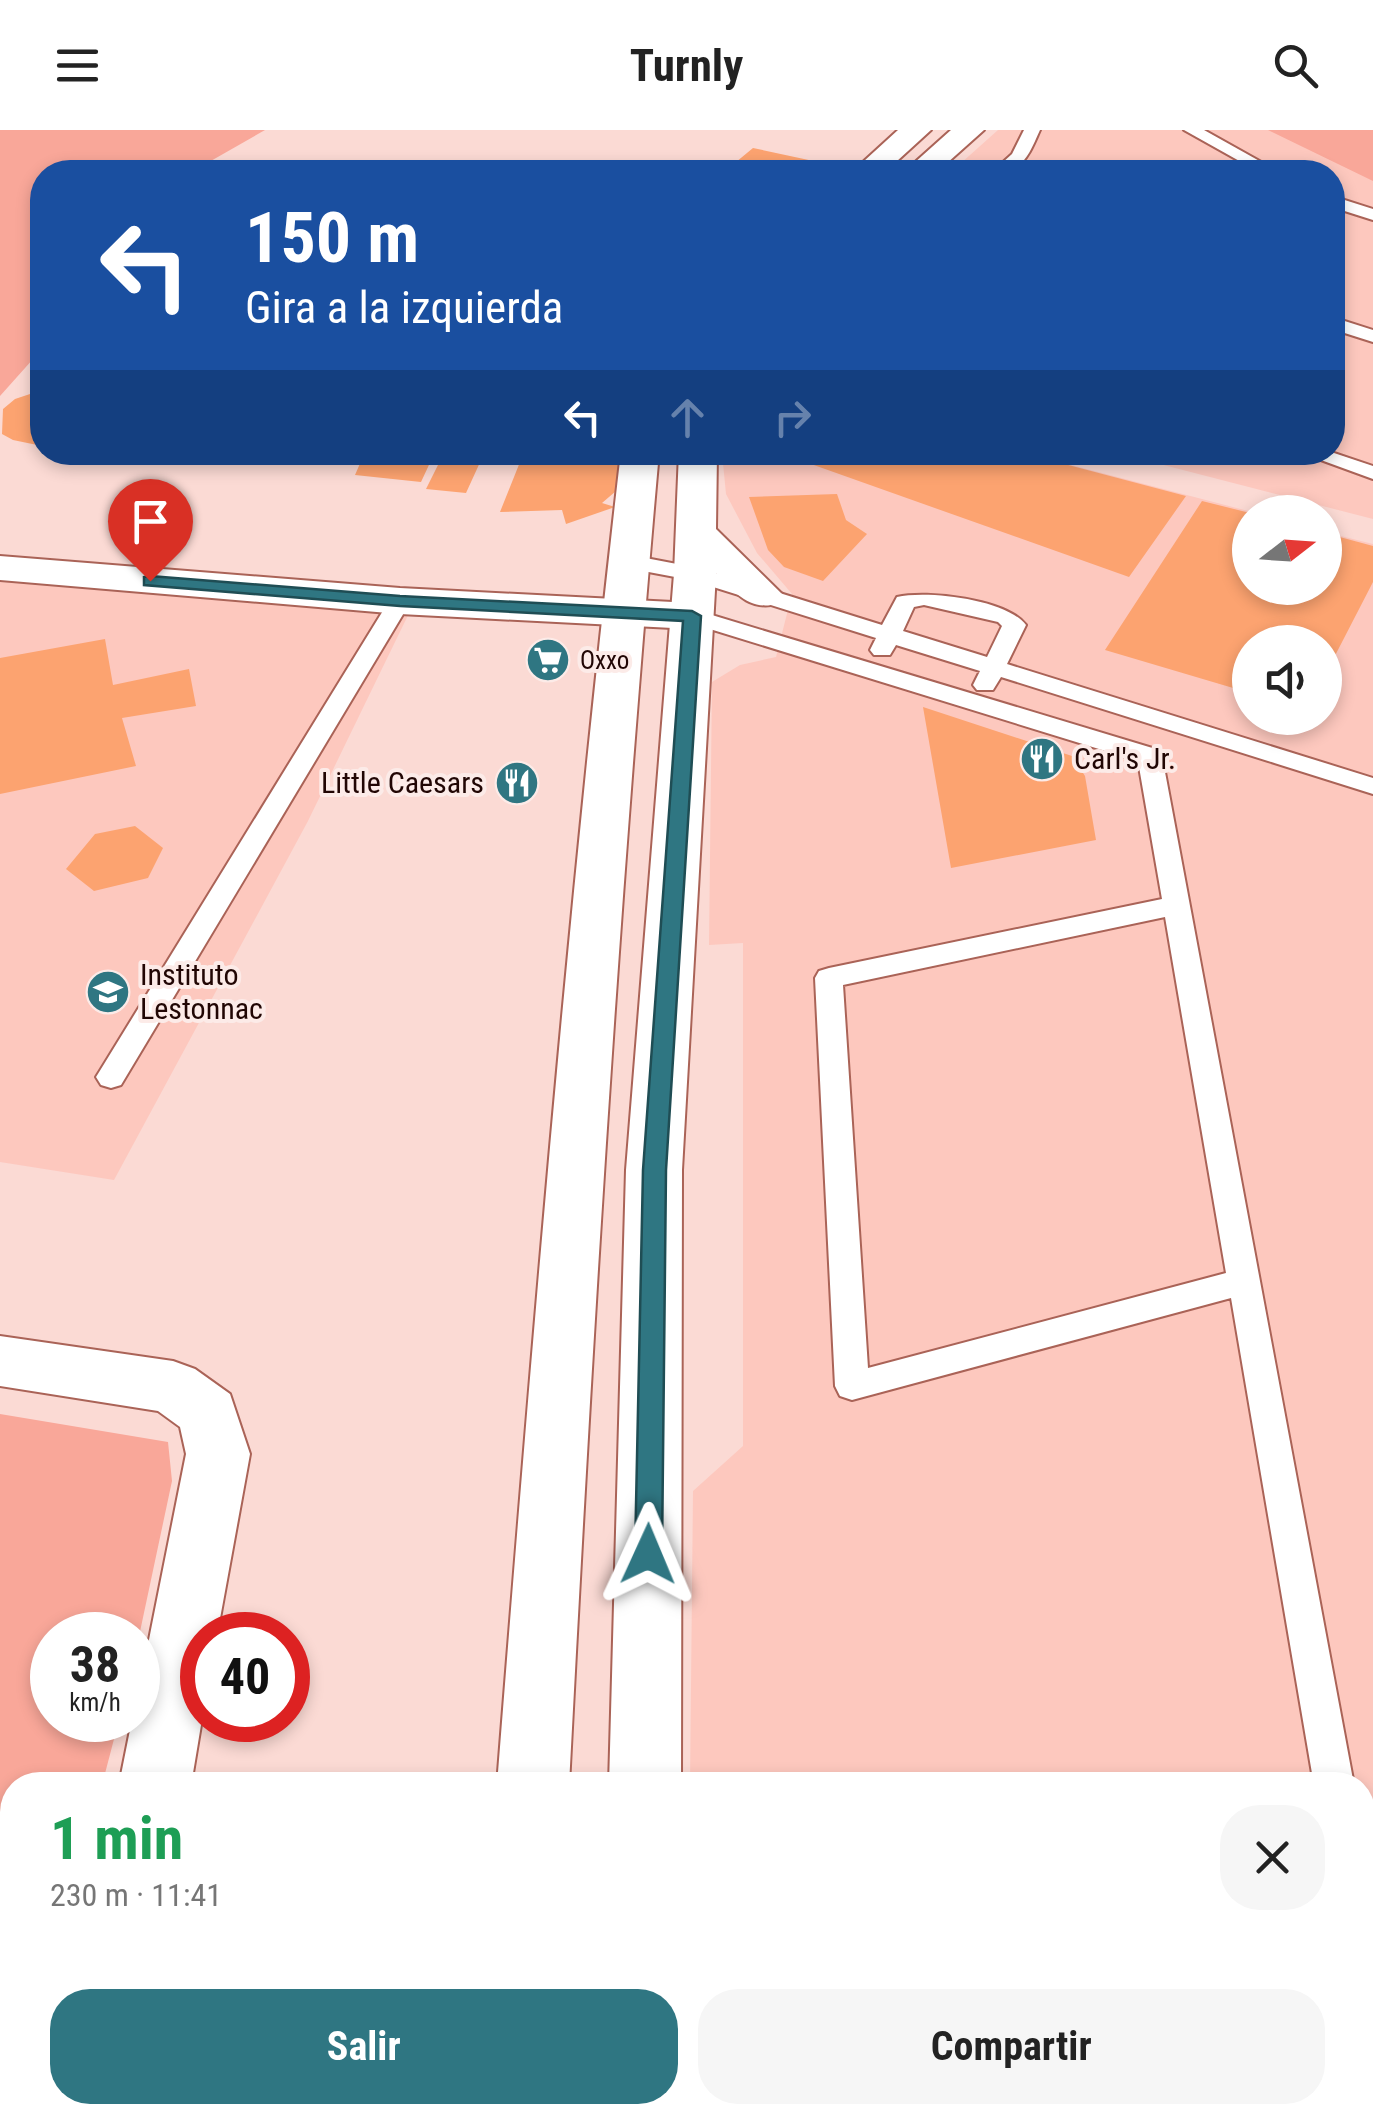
<!DOCTYPE html>
<html lang="es">
<head>
<meta charset="utf-8">
<style>
	body { margin:0; font-family:"Roboto Condensed",sans-serif; background:#f6f6f6; color:#222; height:100vh; display:flex; flex-direction:column; font-size:38px; white-space:nowrap }
	* { box-sizing:border-box; margin:0 }
	p { font-size:32px; color:#767676 }
	.icon { flex:none; width:55px; height:55px; fill:none; stroke:currentColor; stroke-width:2; stroke-linecap:round; stroke-linejoin:round }
	.map { position:relative; flex:1; overflow:hidden }
	.details { position:absolute; left:0px; top:1642px; width:1375px; height:352px; display:flex; flex-direction:column; background:#fff; border-radius:40px 40px 0 0; box-shadow:0 5px 15px #0003 }
	.details>* { flex:none }
	.banner { position:absolute; left:30px; top:30px; width:1315px; height:305px; border-radius:40px; box-shadow:0 5px 15px #0003; background:#1a4fa0; color:#fff; overflow:hidden }
	.needle { width:65px; rotate:73deg }
	.tools { position:absolute; left:1232px; top:365px; display:grid; gap:20px }
	.tools a { display:grid; place-items:center; width:110px; height:110px; border-radius:50%; background:#fff; box-shadow:0 5px 15px #0003; font-size:50px }
	.speed { position:absolute; left:30px; top:1482px; display:flex; gap:20px; font-size:50px; font-weight:700; text-align:center }
	.speed>* { display:grid; place-content:center; width:130px; height:130px; border-radius:50%; background:#fff; box-shadow:0 5px 15px #0003; line-height:1 }
	.speed small { font-size:25px; font-weight:400 }
	.speed .limit { border:15px solid #d22; background:#fff; color:#111 }
	.pin { position:absolute; display:grid; place-items:center; width:85px; height:85px; color:#fff; margin:-102px -42px; border-radius:50% 50% 50% 0; rotate:-45deg; box-shadow:0 0 10px #0007 }
	.pin .icon { rotate:45deg }
	.me { position:absolute; width:110px; margin:-55px; rotate:1deg; stroke-linejoin:round; filter:drop-shadow(0 0 8px #0008) }
	.turn { display:flex; align-items:center; gap:35px; height:210px; padding:0 50px; font-size:45px }
	.turn .icon { width:130px; height:130px; stroke-width:2.5 }
	.turn b { display:block; font-size:70px; line-height:85px }
	.lanes { display:flex; align-items:center; height:95px; padding:0 50px; background:#0003; justify-content:center; gap:50px; direction:ltr }
	.lanes .off { opacity:.35 }
	.round { display:grid; place-items:center; flex:none; width:105px; height:105px; border-radius:40px; background:#f6f6f6 }
	.headline { display:flex; align-items:center; justify-content:space-between; height:170px; padding:0 50px }
	h1 { font-size:60px; font-weight:700; line-height:75px; color:#1e9e55 }
	.action { display:flex; gap:20px; margin-top:auto; padding:20px 50px }
	.action a { flex:1; height:115px; border-radius:40px; background:#2f7682; color:#fff; font-size:40px; font-weight:700; line-height:115px; text-align:center }
	.action a+a { background:#f6f6f6; color:#222 }
	header { display:flex; justify-content:space-between; align-items:center; height:130px; padding:0 50px; background:#fff; font-size:45px; font-weight:700 }
	.map>svg:first-child { display:block }
	.built { fill:#fdc8be; fill-rule:evenodd }
	.green { fill:#f9a799 }
	.building { fill:#fca370 }
	.lines { fill:none; stroke-linecap:round; stroke-linejoin:round }
	.lane-casing { stroke:#aa6357; stroke-width:4 }
	.street-casing { stroke:#aa6357; stroke-width:4 }
	.secondary-casing { stroke:#aa6357; stroke-width:4 }
	.lane { fill:#fff; fill-rule:evenodd }
	.street { fill:#fff; fill-rule:evenodd }
	.secondary { fill:#fff; fill-rule:evenodd }
	.route { fill:#2f7682; stroke:#1f4d54; stroke-width:2.5 }
	.labels { text-anchor:middle; stroke-width:8; stroke-linejoin:round; paint-order:stroke }
	.far-poi-label { font-size:25px; fill:#210604; stroke:#fcebe8; text-anchor:start }
	.poi-label { font-size:30px; fill:#210604; stroke:#fcebe8; text-anchor:start }
</style>
</head>
<body>
<header><svg class="icon" aria-label="menu" viewBox="0 0 24 24"><path d="M4 6h16M4 12h16M4 18h16"/></svg>Turnly<svg class="icon" aria-label="search" viewBox="0 0 24 24"><circle cx="10" cy="10" r="6"/><path d="M15 15l6 6"/></svg></header>
<div class="map">
<svg width="1373" height="1993" viewBox="0 0 1373 1993">
	<rect width="100%" height="100%" fill="#fbdad4"/>
	<path class="built" d="M998,0H1373V389L1117,323L1332,322V42H951Z
		M722,323H1025L1252,382L1250,458H1325V402L1373,414V1993H686V1982H1362V1655H690L693,1361L743,1316V813L709,815L712,552L740,535L776,527L792,464L757,423L726,364ZM1250,512H1325V588H1250Z
		M0,445L413,475L308,691L114,1050L0,1032Z"/>
	<path class="green" d="M0,0H265L209,32L200,42H42V219L0,266Z
		M1268,0H1373V51Z
		M0,1284L168,1312L172,1351L138,1511V1505H52V1590H119L102,1655H12V1727L0,1725Z"/>
	<path class="building" d="M753,18L818,32L806,42H724Z
		M42,260V316L13,310L2,304L3,279L15,269Z
		M365,322H435L421,352L355,345Z
		M524,322H628L616,361L602,373L615,377L566,394L562,380L500,382Z
		M1019,322L1186,366L1129,447L780,323Z
		M443,325L482,328L466,363L426,359Z
		M837,364L846,390L867,404L823,451L784,437L768,420L749,367Z
		M1202,371L1250,383V458H1325V403L1373,416V452L1325,545V512H1250V563L1105,520Z
		M105,509L113,555L189,539L196,576L122,588L136,636L0,664V528Z
		M923,577L1072,626L1085,646L1096,710L951,738Z
		M135,696L163,718L148,748L94,761L66,739L95,704Z"/>
	<g class="lines">
		<g class="lane-casing">
			<path id="lane" d="M1024,0H1040C1028,26 1024,42 992,42L1012,24Z
				M1184,0H1204L1279,42H1259Z
				M1332,66L1373,79V90L1332,77Z
				M1332,187L1373,200V212L1332,199Z
				M1299,322H1331L1373,336V349Z
				M630,425L703,439L882,495L897,467C927,460 1006,469 1026,495L1007,534L1373,648V664L1001,547L993,560H977L973,555L980,541L896,515L890,525H874L870,520L876,508L691,450L622,437L619,432L622,427ZM924,475L998,492L1002,496L987,527L903,501L914,477Z
				M400,464L411,471L121,955L111,958L101,955L96,947L101,939L389,471Z
				M692,479L1159,620L1162,626L1354,1655H1314L1231,1168L852,1270L840,1266L835,1256L815,848L819,841L829,838L1162,769L1138,631L684,491L681,486L684,481ZM1165,787L1226,1143L868,1238L843,855Z
				M1362,1795L1373,1799V1896L1362,1892Z
				M1373,1943V1987L1362,1990L1347,1983L1362,1982V1946Z
				M1094,1982H1324L1319,1993H1099Z"/>
		</g>
		<g class="street-casing">
			<path id="street" d="M0,426L400,458L692,473L707,477L713,486L707,495L692,499L400,484L0,450Z
				M0,1206L173,1231L195,1239L230,1264L250,1324L217,1505H202V1589L191,1655H119L132,1590H138V1565L186,1324L180,1297L158,1281L0,1256Z
				M0,1772L12,1773V1849L0,1848Z"/>
		</g>
		<g class="secondary-casing">
			<path id="secondary" d="M898,0H931L885,42H852Z
				M951,0H984L937,42H904Z
				M621,322H659C619,766 592,1210 569,1655H497C532,1210 569,766 621,322Z
				M679,322H717L716,399L783,465L777,474C748,481 735,462 716,443L682,1040L681,1655H609L626,1040L674,444Z
				M463,1982H543L542,1993H462Z
				M598,1982H678V1993H598Z"/>
		</g>
		<use href="#lane" class="lane"/>
		<use href="#street" class="street"/>
		<use href="#secondary" class="secondary"/>
	</g>
	<path class="route" d="M150,446L400,466L692,481L701,486L666,1040L662,1424L658,1433L648,1437L639,1433L635,1424L643,1040L683,491L400,476L144,455V447Z"/>
	<defs>
		<g id="supermarket-disc" transform="scale(2.25)"><circle r="9.5" fill="#2f7682" stroke="#fcebe8"/><path d="M-6-5.5h2.5l.6 2H6L4.5 2H-2.5L-4.4-4H-6ZM-1.5 3.2a1.3 1.3 0 1 0 .1 0ZM3 3.2a1.3 1.3 0 1 0 .1 0Z" fill="#fff"/></g>
		<g id="restaurant-disc" transform="scale(2.25)"><circle r="9.5" fill="#2f7682" stroke="#fcebe8"/><path d="M-5-6h1v4h1v-4h1v4h1v-4h1v5L-1.5 .5V6h-2V.5L-5-1ZM5-6V6H3V1.5H1.5Q1.5-4 5-6Z" fill="#fff"/></g>
		<g id="school-disc" transform="scale(2.25)"><circle r="9.5" fill="#2f7682" stroke="#fcebe8"/><path d="M0-5L7-2L0 1L-7-2ZM-4 1L0 2.5L4 1V4Q0 6-4 4Z" fill="#fff"/></g>
	</defs>
	<g fill-rule="evenodd">
		<use href="#supermarket-disc" x="548" y="530"/>
		<use href="#restaurant-disc" x="1042" y="629"/>
		<use href="#restaurant-disc" x="517" y="653"/>
		<use href="#school-disc" x="108" y="862"/>
	</g>
	<g class="labels">
		<g class="far-poi-label">
			<text x="580" y="539">Oxxo</text>
		</g>
		<g class="poi-label">
			<text x="1074" y="639">Carl's Jr.</text>
			<text x="484" y="663" text-anchor="end">Little Caesars</text>
			<text x="140" y="855">Instituto<tspan x="140" dy="34">Lestonnac</tspan></text>
		</g>
	</g>
</svg>
<div class="tools">
<a><svg class="needle" viewBox="-14 -14 28 28"><path d="M0-13l5 13h-10z" fill="#e53935"/><path d="M0 13l5-13h-10z" fill="#767676"/></svg></a>
<a><svg class="icon" aria-label="sound" viewBox="0 0 24 24"><path d="M4 9h4l5-4v14l-5-4H4zM17 9q2 3 0 6"/></svg></a>
</div>
<div class="speed"><div>38<small>km/h</small></div><div class="limit">40</div></div>
<div class="pin" style="left:150px;top:451px;background:#d93025"><svg class="icon" aria-label="arrive" viewBox="0 0 24 24"><path d="M6 21V4h12l-3 4 3 4H6"/></svg></div>
<svg class="me" style="left:648px;top:1424px" viewBox="-20 -20 40 40"><path d="M0-17L14 15 0 8-14 15z" fill="#2f7682" stroke="#fff" stroke-width="4"/></svg>
<div class="banner">
<div class="turn"><svg class="icon" aria-label="left" viewBox="0 0 24 24"><path d="M17 20v-9H6M10 6l-5 5 5 5"/></svg><div><b>150 m</b>Gira a la izquierda</div></div>
<div class="lanes"><svg class="icon" aria-label="left" viewBox="0 0 24 24"><path d="M17 20v-9H6M10 6l-5 5 5 5"/></svg><svg class="icon off" aria-label="ahead" viewBox="0 0 24 24"><path d="M12 20V5M6 11l6-6 6 6"/></svg><svg class="icon off" aria-label="right" viewBox="0 0 24 24"><path d="M7 20v-9h11M14 6l5 5-5 5"/></svg></div>
</div>
<section class="details">
<div class="headline"><div><h1>1 min</h1><p>230 m · 11:41</p></div><a class="round"><svg class="icon" aria-label="close" viewBox="0 0 24 24"><path d="M6 6l12 12M18 6L6 18"/></svg></a></div>
<div class="action"><a>Salir</a><a>Compartir</a></div>
</section>
</div>
</body>
</html>
